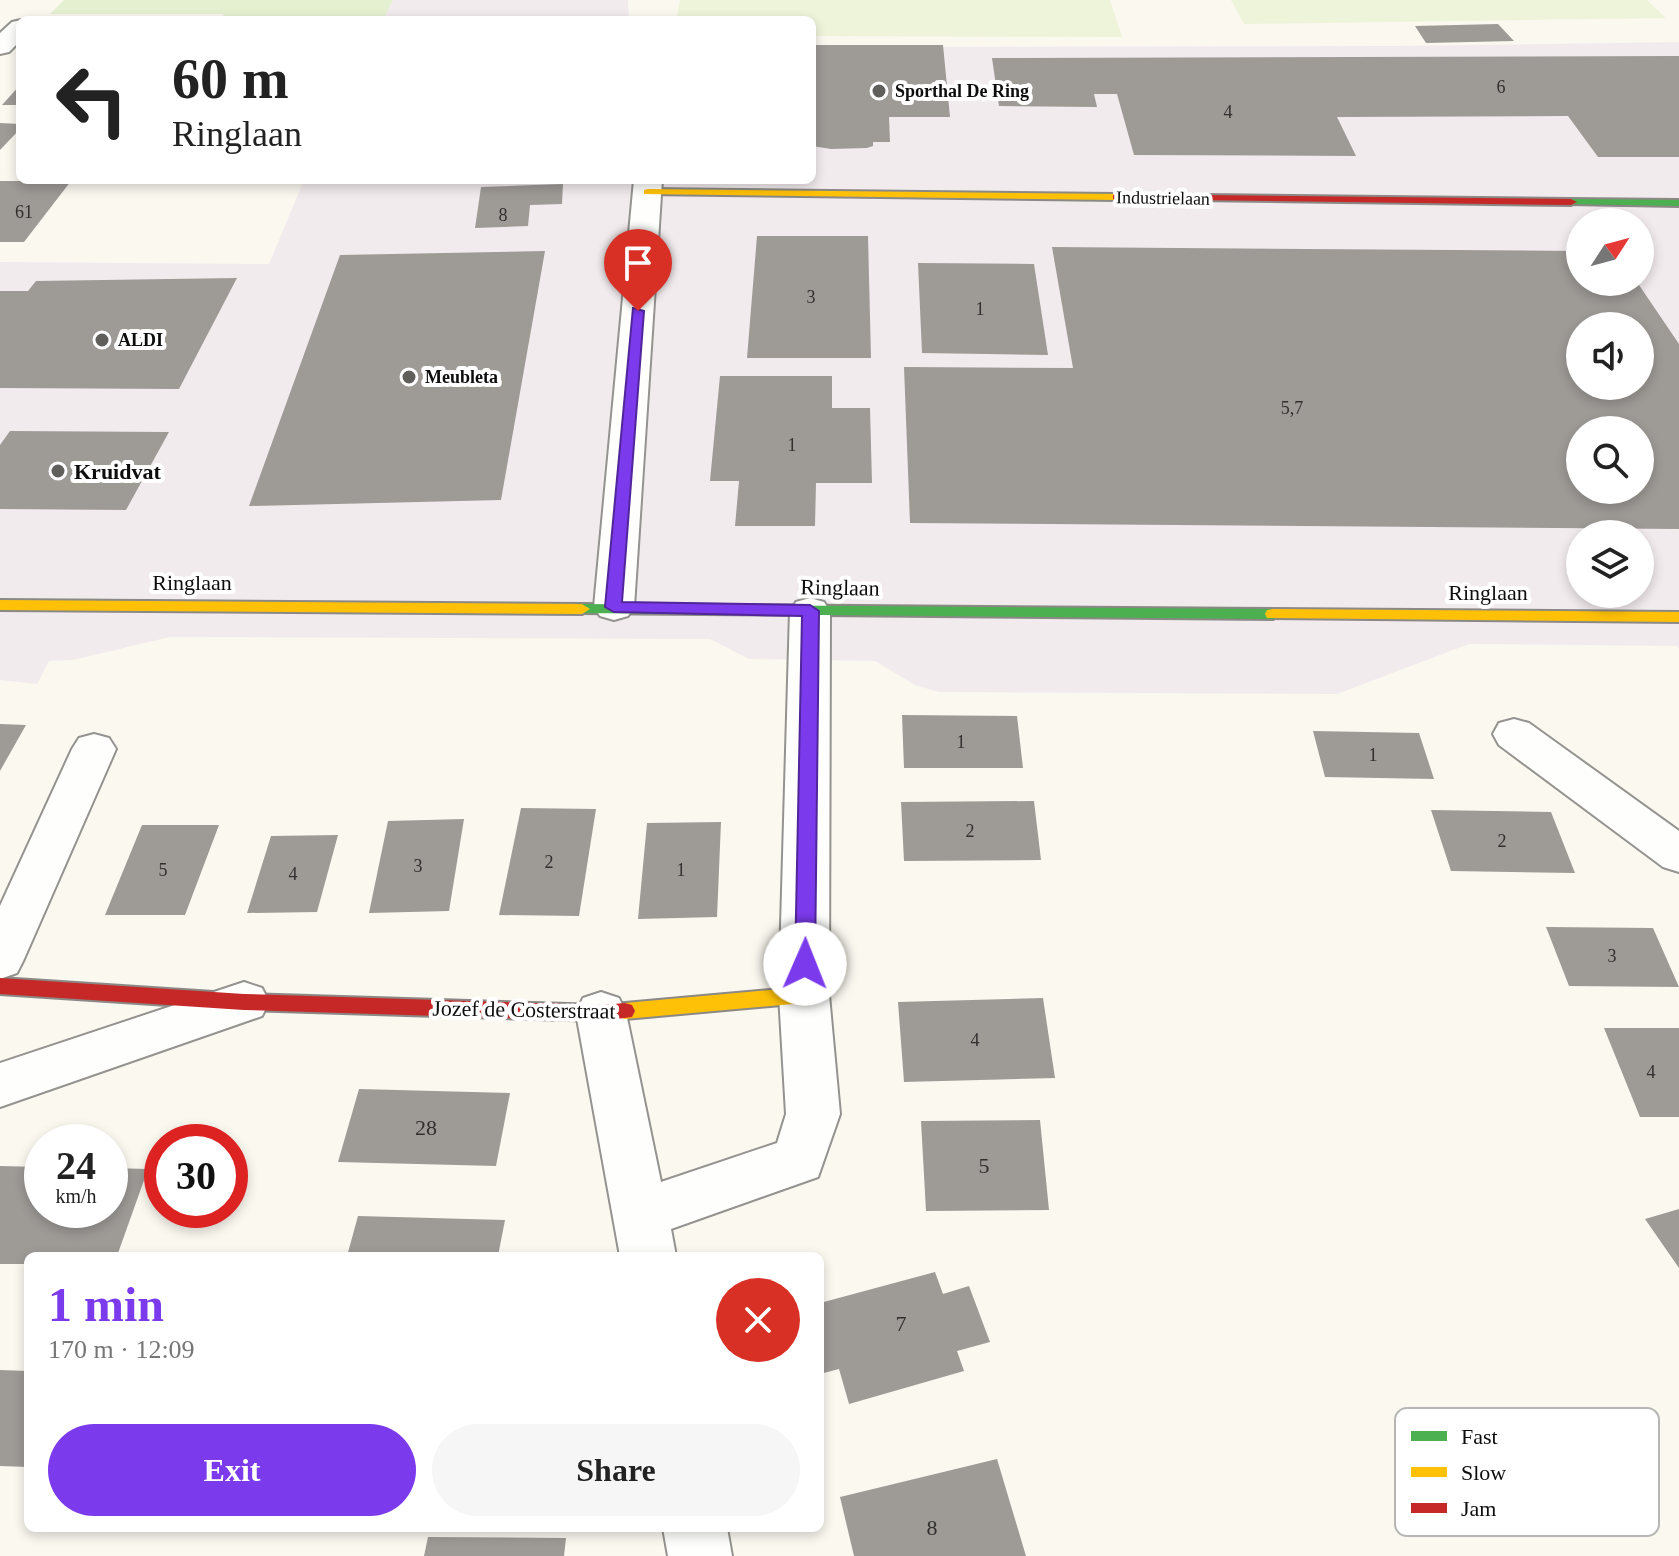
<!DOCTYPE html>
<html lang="en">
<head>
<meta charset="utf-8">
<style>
	body { margin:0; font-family:"Times New Roman",serif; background:#f6f6f6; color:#222; height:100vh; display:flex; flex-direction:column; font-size:30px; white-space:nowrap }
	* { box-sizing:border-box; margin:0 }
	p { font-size:26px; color:#767676 }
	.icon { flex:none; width:44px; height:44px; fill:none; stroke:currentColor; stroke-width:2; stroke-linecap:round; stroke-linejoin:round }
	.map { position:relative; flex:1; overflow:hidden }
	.drawer { position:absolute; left:24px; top:1252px; width:800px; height:280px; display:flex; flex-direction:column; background:#fff; border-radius:12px; box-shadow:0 4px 12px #0003 }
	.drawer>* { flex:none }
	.guide { position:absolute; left:16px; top:16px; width:800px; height:168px; border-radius:12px; box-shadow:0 4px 12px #0003; background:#fff; color:#222; overflow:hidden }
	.needle { width:52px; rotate:54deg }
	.tools { position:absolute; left:1566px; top:208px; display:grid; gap:16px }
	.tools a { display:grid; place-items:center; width:88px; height:88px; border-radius:50%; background:#fff; box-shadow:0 4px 12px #0003; font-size:40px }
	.speed { position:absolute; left:24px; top:1124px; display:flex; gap:16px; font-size:40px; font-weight:700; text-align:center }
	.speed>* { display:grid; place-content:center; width:104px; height:104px; border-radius:50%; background:#fff; box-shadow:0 4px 12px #0003; line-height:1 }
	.speed small { font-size:20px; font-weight:400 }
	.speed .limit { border:12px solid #d22; background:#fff; color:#111 }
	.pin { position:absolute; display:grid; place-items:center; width:68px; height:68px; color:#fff; margin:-82px -34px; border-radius:50% 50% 50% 0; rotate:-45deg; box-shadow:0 0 8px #0007 }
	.pin .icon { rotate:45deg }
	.me { position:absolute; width:88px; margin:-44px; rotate:1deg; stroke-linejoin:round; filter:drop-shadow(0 0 6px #0008) }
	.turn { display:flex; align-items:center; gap:28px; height:168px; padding:0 24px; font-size:36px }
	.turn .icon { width:104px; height:104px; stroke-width:2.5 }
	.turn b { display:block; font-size:56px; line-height:68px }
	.round { display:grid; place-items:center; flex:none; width:84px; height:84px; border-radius:42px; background:#f6f6f6 }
	.overview { display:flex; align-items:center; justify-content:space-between; height:136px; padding:0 24px }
	h1 { font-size:48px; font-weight:700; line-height:60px; color:#7c3aed }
	.button { display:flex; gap:16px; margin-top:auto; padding:16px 24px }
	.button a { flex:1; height:92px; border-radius:48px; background:#7c3aed; color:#fff; font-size:32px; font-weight:700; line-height:92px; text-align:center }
	.button a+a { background:#f6f6f6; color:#222 }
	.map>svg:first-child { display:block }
	.industrial { fill:#f2ebee; fill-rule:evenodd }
	.green { fill:#e4f0d0 }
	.pitch { fill:#eef4da }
	.building { fill:#9e9a96; fill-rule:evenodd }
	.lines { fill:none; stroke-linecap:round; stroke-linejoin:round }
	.street-casing { stroke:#94938f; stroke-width:4 }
	.fast-casing { stroke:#8b8986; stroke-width:4 }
	.slow-casing { stroke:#8b8986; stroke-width:4 }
	.jam-casing { stroke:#8b8986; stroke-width:4 }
	.street { fill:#fefefd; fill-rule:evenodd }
	.fast { fill:#4caf50; fill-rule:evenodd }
	.slow { fill:#ffc107; fill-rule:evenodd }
	.jam { fill:#c62828; fill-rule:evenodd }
	.route { fill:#7c3aed; stroke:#51269a; stroke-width:2 }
	.poi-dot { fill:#605f5c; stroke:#fff; stroke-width:3 }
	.labels { text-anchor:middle; stroke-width:8; stroke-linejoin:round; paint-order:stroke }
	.number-label { font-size:18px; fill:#31302f }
	.far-poi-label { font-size:18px; font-weight:bold; fill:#0d0d0d; stroke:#fff; text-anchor:start }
	.far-street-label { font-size:18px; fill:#0d0d0d; stroke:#fff }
	.poi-label { font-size:22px; font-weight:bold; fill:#0d0d0d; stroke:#fff; text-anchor:start }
	.street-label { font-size:22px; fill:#0d0d0d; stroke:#fff }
	.near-number-label { font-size:22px; fill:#31302f }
	.key { fill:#fff; stroke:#b6b6b6; stroke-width:2 }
	.key-label { font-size:22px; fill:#0d0d0d }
</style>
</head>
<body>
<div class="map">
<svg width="1679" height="1556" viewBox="0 0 1679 1556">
	<rect width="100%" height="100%" fill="#fbf8f0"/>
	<path class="industrial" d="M393,0H628L629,20H383Z
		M1679,42V649L1677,646L1469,644L1337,694L939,692L915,685L875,661L749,659L710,639L170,637L73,660L49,661L37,684L0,680V262L269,264L304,180H812V47L1396,46ZM1580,222H1640V282H1580ZM1580,326H1640V386H1580ZM1580,430H1640V490H1580ZM1580,534H1640V594H1580Z"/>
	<path class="green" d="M64,0H393L383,20H221L224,14H50Z"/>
	<path class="pitch" d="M680,0H1110L1122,37L812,36V20H676Z
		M1231,0H1647L1666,18L1244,24Z"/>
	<path class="building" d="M1498,24L1514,41L1426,43L1415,26Z
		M812,45H943L950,117H889L890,142H873V146L867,148L831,149L812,146Z
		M1679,56V157H1598L1568,116L1337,117L1356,156L1134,155L1117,94H1094L1097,107L999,106L992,58Z
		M20,85V105H2Z
		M0,123L20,124V129L0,150Z
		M0,181H71L24,242H0Z
		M563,184L562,204L530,205L528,226L475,228L481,187Z
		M757,236H868L871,358H747Z
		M1052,247L1580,251V282H1637L1679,344V529L910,523L904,367L1073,368ZM1580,326H1640V386H1580ZM1580,430H1640V490H1580Z
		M545,251L501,500L249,506L340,255Z
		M918,263L1034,264L1048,355L922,353Z
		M237,278L179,389L0,388V291H28L36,281Z
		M720,376H832V408H870L872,483H816L815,526H735L739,481H710Z
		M10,431L169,432L126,510L0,509V445Z
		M902,715L1017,716L1023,768H904Z
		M0,724L26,725L0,771Z
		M1313,731L1419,733L1434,779L1325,777Z
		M1034,801L1041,860L904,861L901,802Z
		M521,808L596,809L579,916L499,915Z
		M1431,810L1551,812L1575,873L1451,871Z
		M464,819L449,911L369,913L388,821Z
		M721,822L717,917L638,919L647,823Z
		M142,825H219L185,915H105Z
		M338,835L317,912L247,913L271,836Z
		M1546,927L1653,928L1679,987L1569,986Z
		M1043,998L1055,1078L904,1082L898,1002Z
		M1604,1028H1679V1117H1640Z
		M359,1089L510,1093L496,1166L338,1162Z
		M1040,1120L1049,1210L926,1211L921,1121Z
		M0,1166L42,1167V1210H110V1168L148,1169L117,1256H28V1264H0Z
		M1679,1209V1268L1645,1219Z
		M358,1216L505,1220L498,1256H347Z
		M935,1272L943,1294L969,1286L990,1342L957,1351L964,1371L849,1404L839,1369L820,1374V1303Z
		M0,1370L28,1371V1467L0,1466Z
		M997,1459L1026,1556H854L840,1497Z
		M428,1537L566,1538L564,1556H424Z"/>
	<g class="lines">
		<g class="street-casing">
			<path id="street" d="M21,20L20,41L9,52L0,54V33L12,22Z
				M634,180H662L634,607L628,616L614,620L600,616L594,607Z
				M810,598L824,602L830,611L829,995L840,1114L818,1177L671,1229L676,1256H620L576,1013L583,998L601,992L619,998L626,1013L661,1182L777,1143L786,1114L779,995L790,611L796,602Z
				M1514,719L1529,723L1679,831V872L1663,867L1499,745L1493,734L1499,723Z
				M94,734L109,738L116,749L24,959L17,973L0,979V906L72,749L79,738Z
				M244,982L262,988L269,1002L262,1016L0,1107V1063Z
				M663,1528H727L732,1556H668Z"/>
		</g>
		<g class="fast-casing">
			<path id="fast" d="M1571,199L1679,200V206L1567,204V200Z
				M582,604L1273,609L1281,614L1273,619L576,613L574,609L576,605Z"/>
		</g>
		<g class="slow-casing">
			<path id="slow" d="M648,189L1117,194L1123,197L1117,200L644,194V190Z
				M0,600L582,604L590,609L582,614L0,610Z
				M1273,609L1679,612V622L1267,618L1265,614L1267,610Z
				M804,987L811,989L814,995L811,1001L804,1003L625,1019L618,1017L615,1011L618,1005L625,1003Z"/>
		</g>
		<g class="jam-casing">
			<path id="jam" d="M1117,194L1571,199L1577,202L1571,205L1113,199V195Z
				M0,978L244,994L601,1005L625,1003L632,1005L635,1011L632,1017L601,1021L244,1010L0,994Z"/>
		</g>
		<use href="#street" class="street"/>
		<use href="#fast" class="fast"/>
		<use href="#slow" class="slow"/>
		<use href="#jam" class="jam"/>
	</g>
	<path class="route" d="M633,308L644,311L622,602L810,605L819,611L815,964L812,969H798L795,964L802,616L614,612L605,607Z"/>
	<g class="poi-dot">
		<circle cx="879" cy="91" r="8"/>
		<circle cx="102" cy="340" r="8"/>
		<circle cx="409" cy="377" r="8"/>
		<circle cx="58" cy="471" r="8"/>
	</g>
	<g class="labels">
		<g class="number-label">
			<text x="1501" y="93">6</text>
			<text x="1228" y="118">4</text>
			<text x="24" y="218">61</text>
			<text x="503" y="221">8</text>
			<text x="811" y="303">3</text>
			<text x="980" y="315">1</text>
			<text x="1292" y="414">5,7</text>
			<text x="792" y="451">1</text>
			<text x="961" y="748">1</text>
			<text x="1373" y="761">1</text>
			<text x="970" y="837">2</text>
			<text x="1502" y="847">2</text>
			<text x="549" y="868">2</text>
			<text x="418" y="872">3</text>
			<text x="163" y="876">5</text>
			<text x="681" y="876">1</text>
			<text x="293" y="880">4</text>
			<text x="1612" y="962">3</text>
			<text x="975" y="1046">4</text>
			<text x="1651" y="1078">4</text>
		</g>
		<g class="far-poi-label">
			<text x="895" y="97">Sporthal De Ring</text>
			<text x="118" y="346">ALDI</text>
			<text x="425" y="383">Meubleta</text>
		</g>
		<g class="far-street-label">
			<text transform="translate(1163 198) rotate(1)" y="6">Industrielaan</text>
		</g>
		<g class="poi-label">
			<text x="74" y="479">Kruidvat</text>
		</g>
		<g class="street-label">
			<text x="192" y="590">Ringlaan</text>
			<text transform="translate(840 587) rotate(1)" y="8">Ringlaan</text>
			<text x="1488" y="600">Ringlaan</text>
			<text transform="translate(524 1009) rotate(1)" y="8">Jozef de Costerstraat</text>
		</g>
		<g class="near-number-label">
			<text x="426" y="1135">28</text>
			<text x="984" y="1173">5</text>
			<text x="901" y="1331">7</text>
			<text x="932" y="1535">8</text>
		</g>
	</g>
	<rect x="1395" y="1408" width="264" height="128" rx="12" class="key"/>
	<rect x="1411" y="1431" width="36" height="10" fill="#4caf50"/>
	<rect x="1411" y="1467" width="36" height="10" fill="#ffc107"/>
	<rect x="1411" y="1503" width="36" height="10" fill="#c62828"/>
	<g class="key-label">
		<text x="1461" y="1444">Fast</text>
		<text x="1461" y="1480">Slow</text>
		<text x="1461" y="1516">Jam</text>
	</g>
</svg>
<div class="tools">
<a><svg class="needle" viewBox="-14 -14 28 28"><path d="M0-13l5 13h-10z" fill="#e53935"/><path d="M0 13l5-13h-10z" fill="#767676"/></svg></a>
<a><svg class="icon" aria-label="sound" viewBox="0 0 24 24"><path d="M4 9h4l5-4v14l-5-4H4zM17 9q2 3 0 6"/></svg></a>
<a><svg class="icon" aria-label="search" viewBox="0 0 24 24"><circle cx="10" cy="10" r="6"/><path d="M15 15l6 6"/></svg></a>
<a><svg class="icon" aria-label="layers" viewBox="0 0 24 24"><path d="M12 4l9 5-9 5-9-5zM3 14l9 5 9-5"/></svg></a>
</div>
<div class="speed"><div>24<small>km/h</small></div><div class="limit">30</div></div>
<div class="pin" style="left:638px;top:311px;background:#d93025"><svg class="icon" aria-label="arrive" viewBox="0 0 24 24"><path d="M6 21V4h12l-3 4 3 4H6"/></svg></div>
<svg class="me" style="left:805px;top:964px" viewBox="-20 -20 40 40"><circle r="19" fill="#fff"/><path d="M0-13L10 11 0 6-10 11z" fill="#7c3aed"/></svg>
<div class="guide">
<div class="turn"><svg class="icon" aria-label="left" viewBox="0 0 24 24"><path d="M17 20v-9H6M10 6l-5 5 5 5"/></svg><div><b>60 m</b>Ringlaan</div></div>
</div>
<section class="drawer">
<div class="overview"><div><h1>1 min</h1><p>170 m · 12:09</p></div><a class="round" style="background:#d93025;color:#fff"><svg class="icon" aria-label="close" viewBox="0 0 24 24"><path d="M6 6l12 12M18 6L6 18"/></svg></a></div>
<div class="button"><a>Exit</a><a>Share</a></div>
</section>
</div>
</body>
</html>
